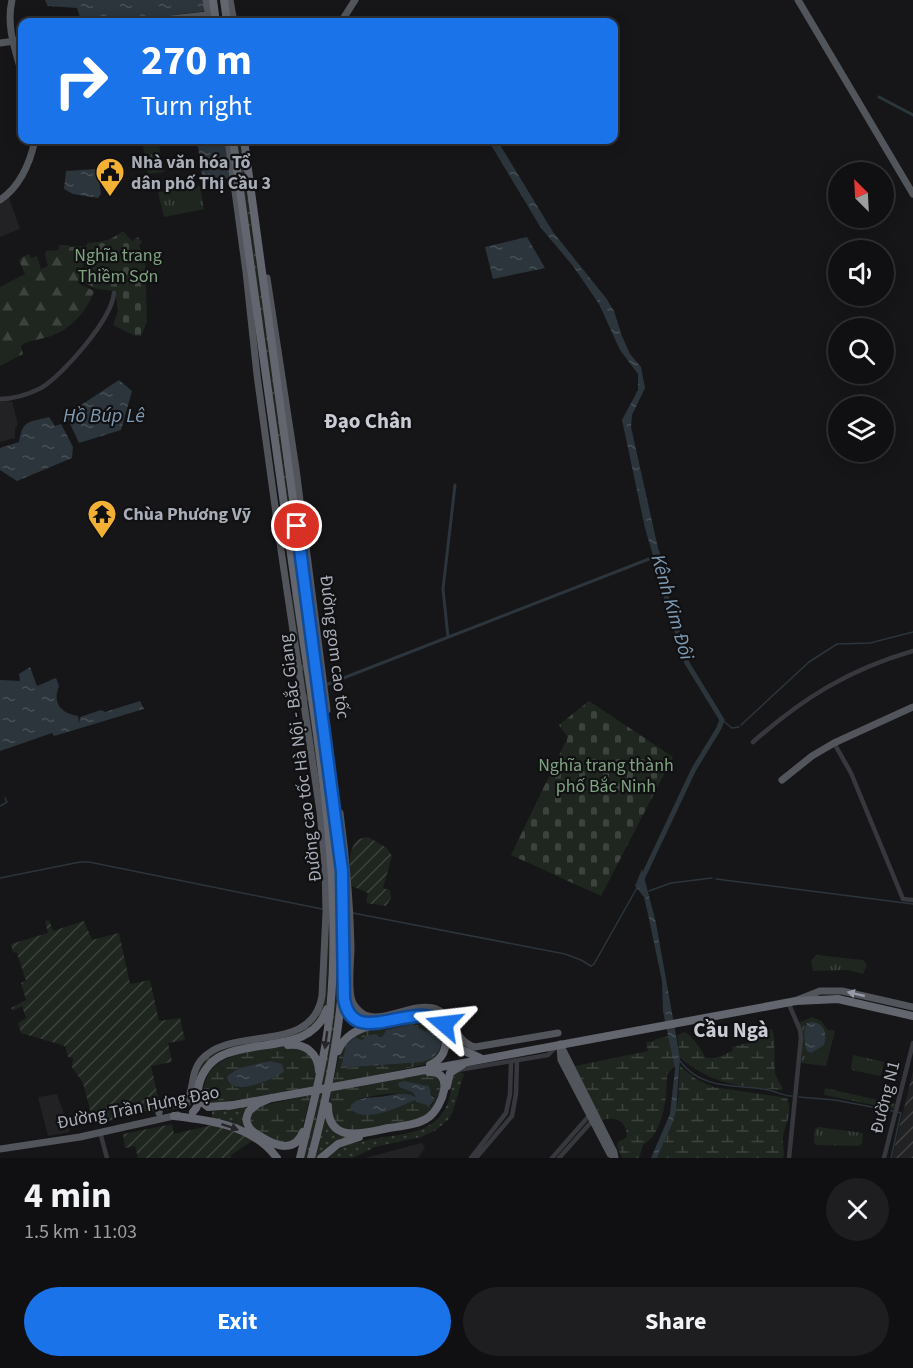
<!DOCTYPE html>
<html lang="en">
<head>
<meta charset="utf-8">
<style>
	body { margin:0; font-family:"Source Sans 3",sans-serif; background:#1e1e20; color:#f1f3f6; height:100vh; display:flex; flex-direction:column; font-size:22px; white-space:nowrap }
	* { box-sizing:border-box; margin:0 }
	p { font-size:20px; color:#9c9d9f }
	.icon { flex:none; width:33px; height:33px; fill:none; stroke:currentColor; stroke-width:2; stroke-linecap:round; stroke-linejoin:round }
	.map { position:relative; height:1158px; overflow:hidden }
	.sheet { display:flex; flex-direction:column; background:#101012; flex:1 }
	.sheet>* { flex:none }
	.top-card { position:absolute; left:18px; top:18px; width:600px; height:126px; border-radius:12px; box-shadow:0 3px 15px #0003,0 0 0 2px #303032; background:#1a73e8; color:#fff; overflow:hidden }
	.needle { width:39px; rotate:336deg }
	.tools { position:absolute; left:828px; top:162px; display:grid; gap:12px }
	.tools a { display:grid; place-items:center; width:66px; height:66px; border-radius:50%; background:#101012; box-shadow:0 3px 15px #0003,0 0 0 2px #303032; font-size:30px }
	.pin { position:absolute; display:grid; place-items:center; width:51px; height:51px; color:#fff; margin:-26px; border:3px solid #fff; border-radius:50%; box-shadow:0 2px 6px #0007 }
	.me { position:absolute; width:66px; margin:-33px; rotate:287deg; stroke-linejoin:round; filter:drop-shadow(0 0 4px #0008) }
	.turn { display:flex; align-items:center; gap:21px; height:126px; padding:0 24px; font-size:27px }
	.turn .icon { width:78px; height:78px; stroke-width:2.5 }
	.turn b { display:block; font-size:42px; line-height:51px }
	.round { display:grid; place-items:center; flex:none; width:63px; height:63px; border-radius:32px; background:#1e1e20 }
	.overview { display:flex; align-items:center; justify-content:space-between; height:102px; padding:0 24px }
	h1 { font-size:36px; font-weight:700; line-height:45px }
	.cta { display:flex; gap:12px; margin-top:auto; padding:12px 24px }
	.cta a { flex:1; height:69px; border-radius:36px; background:#1a73e8; color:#fff; font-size:24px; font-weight:700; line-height:69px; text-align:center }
	.cta a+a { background:#1e1e20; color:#f1f3f6 }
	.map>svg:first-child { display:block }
	.built { fill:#222225 }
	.industrial { fill:url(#industrial-furrows) }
	.grass { fill:url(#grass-dots) }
	.forest { fill:url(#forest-firs) }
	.wetland { fill:url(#wetland-marsh); fill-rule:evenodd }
	.cemetery { fill:url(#cemetery-stones) }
	.park { fill:url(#park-tufts) }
	.garden { fill:url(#garden-furrows) }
	.water { fill:url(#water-ripples) }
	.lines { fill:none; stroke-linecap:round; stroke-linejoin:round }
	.stream { stroke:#2c353c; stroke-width:1.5 }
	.canal { stroke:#2c353c; stroke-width:3 }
	.river { stroke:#2c353c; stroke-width:5 }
	.minor { stroke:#37383d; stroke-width:4.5 }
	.major { stroke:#53555c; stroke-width:7 }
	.highway { stroke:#63666e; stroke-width:8 }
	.highway-bridge { stroke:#63666e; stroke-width:8 }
	.oneway { fill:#979ba6 }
	.oneway2 { fill:#26262a }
	.route-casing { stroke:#114b97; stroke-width:15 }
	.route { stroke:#1a73e8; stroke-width:10 }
	.labels { text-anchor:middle; stroke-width:4.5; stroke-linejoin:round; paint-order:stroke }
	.poi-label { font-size:18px; font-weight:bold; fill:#a8adb8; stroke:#111113; text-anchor:start }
	.park-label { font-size:18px; fill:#7fa381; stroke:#111113 }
	.street-label { font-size:18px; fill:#a8adb8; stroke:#111113 }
	.water-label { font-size:20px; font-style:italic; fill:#7f9bb3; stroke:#111113 }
	.quarter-label { font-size:21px; font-weight:bold; fill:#c9ccd4; stroke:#111113 }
</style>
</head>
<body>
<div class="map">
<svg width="913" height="1158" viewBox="0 0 913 1158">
	<defs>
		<pattern id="industrial-furrows" width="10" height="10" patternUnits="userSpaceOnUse" patternTransform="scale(1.5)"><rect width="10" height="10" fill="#222225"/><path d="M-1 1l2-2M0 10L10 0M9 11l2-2" fill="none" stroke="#3f3f43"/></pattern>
		<pattern id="grass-dots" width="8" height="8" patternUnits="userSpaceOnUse" patternTransform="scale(1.5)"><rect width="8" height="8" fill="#1e261f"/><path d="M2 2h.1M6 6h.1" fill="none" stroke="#3c433d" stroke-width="1.8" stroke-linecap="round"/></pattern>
		<pattern id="forest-firs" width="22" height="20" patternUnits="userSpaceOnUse" patternTransform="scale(1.5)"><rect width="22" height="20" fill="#1e261f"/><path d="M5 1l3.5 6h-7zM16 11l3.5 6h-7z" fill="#3c433d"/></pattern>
		<pattern id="wetland-marsh" width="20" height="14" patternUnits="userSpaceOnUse" patternTransform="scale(1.5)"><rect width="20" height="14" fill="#1e261f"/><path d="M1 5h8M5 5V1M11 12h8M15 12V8" fill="none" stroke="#3c433d"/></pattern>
		<pattern id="cemetery-stones" width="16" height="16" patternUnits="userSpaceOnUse" patternTransform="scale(1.5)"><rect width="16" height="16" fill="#1e261f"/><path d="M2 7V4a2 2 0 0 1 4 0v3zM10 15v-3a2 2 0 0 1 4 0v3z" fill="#3c433d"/></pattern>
		<pattern id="park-tufts" width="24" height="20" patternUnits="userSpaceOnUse" patternTransform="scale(1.5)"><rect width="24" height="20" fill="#1e261f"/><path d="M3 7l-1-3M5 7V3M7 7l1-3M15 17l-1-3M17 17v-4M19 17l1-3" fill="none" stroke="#3c433d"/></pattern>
		<pattern id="garden-furrows" width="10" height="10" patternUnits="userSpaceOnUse" patternTransform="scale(1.5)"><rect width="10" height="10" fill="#1e261f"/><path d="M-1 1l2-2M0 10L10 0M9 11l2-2" fill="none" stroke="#3c433d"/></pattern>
		<pattern id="water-ripples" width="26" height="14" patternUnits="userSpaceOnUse" patternTransform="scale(1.5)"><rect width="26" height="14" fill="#2c353c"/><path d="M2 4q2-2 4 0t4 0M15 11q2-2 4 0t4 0" fill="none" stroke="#485056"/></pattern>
	</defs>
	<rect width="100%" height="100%" fill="#161618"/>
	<path class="built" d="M9,198L20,229L0,237V205Z
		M0,400H6L7,402L12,401L18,424L15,429V438L0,442Z
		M57,1094L70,1132L48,1136L38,1097Z
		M421,1143L425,1147L418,1158H366Z"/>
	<path class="industrial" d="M913,1071V1158H892Z"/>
	<path class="grass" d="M236,140H241L337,842C342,911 342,982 333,1051C328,1087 316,1123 308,1158H304L318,1101L328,1052L337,932Z
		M459,1072L464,1074L453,1111L448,1120L436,1130L421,1137L375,1147L353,1158H328C358,1126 426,1149 446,1107C451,1097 451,1086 454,1075Z
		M254,1104L248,1129L212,1119V1111Z
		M326,1110L352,1136L319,1158H313Z"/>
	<path class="forest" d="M59,245H68L71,247L85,246L86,257L78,283L94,291C88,310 71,329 51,336C42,339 32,340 23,344L21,347L23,354L0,366V287L25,274L19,260L22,257L29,254L31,258L37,256L41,269L48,266L45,255L46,251L59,250Z
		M293,595L324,812L332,905L326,1005C312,1049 265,1037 230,1051C223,1053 216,1059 210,1062L196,1100L188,1107L160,1111L162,1108L183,1104L203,1060L223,1047L289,1034L317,1016L327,883L290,596Z"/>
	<path class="wetland" d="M428,1020L442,1031V1053L427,1064L332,1085L341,1049L358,1031ZM412,1024L425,1031L440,1032L442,1040L441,1047L410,1063L342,1068L346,1045L355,1037L362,1040L366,1036H383L386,1030Z
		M772,1029L774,1036L775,1074L783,1089L781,1090C739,1086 715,1086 680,1058L677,1035L685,1032C695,1039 699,1047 705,1057C714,1060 725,1055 733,1050L732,1047L751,1042L749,1031Z
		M669,1036L675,1066L667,1074C667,1097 664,1133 643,1145L639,1158H622L617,1146L618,1142L627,1137C627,1122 616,1116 602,1120L575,1066L648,1051L646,1042H652L656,1039Z
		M287,1046L307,1049L317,1070L313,1088L209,1104C203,1095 202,1088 207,1077C220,1050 261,1051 287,1046ZM270,1061L284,1072C272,1080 228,1099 227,1076L239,1068Z
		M680,1066L696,1079L713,1087L787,1098C793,1112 786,1122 783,1136C782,1143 784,1147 784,1154L783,1158H657L672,1124L678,1100Z
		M436,1073L442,1083L437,1104L422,1118L355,1132L336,1125L329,1105L331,1091L407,1076ZM413,1083L426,1085L435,1099L431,1106L416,1102L415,1100C391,1110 380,1116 353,1112L357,1100C370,1095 404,1090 415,1097L412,1092L403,1088Z
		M311,1095L301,1133L295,1140L277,1144L250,1125V1111L255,1107Z"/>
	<path class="cemetery" d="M123,231L132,241L138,237L142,242L139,246L145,257L147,322L141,336H135L113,325L118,311L115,291L96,289L80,280C86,268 89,259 86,246L88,243C102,242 112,240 123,231Z
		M589,701L673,757L601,896L511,855L568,737L559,725Z"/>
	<path class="park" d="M142,140H158L164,172L148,174Z
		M200,186L204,209L164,217L158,192Z
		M816,955L863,960L867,965L863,974L848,970L813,971L811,961Z
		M812,1017L821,1021L828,1030L835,1031L826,1066L801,1063L802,1035L798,1023Z
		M853,1055L884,1062L881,1075L879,1076L852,1070L851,1068Z
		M825,1088L895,1104L894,1109L824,1095Z
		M818,1127L863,1133L862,1144L858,1146L816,1145L814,1142L815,1129Z"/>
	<path class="garden" d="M368,837L387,848L392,856L383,888L390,890L391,898L386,906L366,903L368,893L352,886C350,869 346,850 359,839Z
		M49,920L53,931L84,921L92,940L119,933L130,984L150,980L159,1021L180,1018L185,1040L168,1043L172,1062L151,1066L160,1105L155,1107L156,1111L147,1113L146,1111L105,1122L103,1118L93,1121L83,1083L72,1067L73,1058L68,1057L65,1046L21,1033L18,1023L26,1018L22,1006L13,1011L11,1008L26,1000L21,983L26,981L17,953L13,952L11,944L48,933L45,921Z
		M172,1124L174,1134L212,1125L255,1139L231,1155V1158H138L135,1146L125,1148L123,1134Z"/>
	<path class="water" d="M45,0H204L205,11L119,22H86L80,17L77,8L48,6Z
		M197,140H226L230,178L203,182Z
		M488,140H497L553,232L606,298L614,311L622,336L630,354L641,367L645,388L632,415L631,427L660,557L654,559L645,528L622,420L638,390V374L620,350L599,304L573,266L541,228Z
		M96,169L98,171L101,194L98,198L73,194L64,189L66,171Z
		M527,237L545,268L493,279L485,247Z
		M119,380L132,391L121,430L79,443L66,415Z
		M49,417L55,426L61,424L73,447L72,458L17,481L0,470V448L19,442C23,419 28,423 49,417Z
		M30,667L37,686L56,678L59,686C52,703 61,714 78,716L79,724L80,717L101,710L105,712L140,701L144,709L54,736L52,733L0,751V680L20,681L19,674Z
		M642,869L656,923L680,1058L676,1111L672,1124L657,1158H651L670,1114L675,1069L663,1011L662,981L648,914L644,897L635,886Z
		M811,1022C824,1022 828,1034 824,1045L811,1053L807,1051C804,1044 803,1029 807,1023Z
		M412,1024L425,1031L440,1032C444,1048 438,1057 423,1062L341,1068L346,1045L355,1037L362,1040L366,1036L376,1034L380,1037L383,1036L386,1030Z
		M270,1061L282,1064L284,1072C272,1080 228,1099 227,1076L239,1068Z
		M404,1081L429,1086L431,1095L435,1099L428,1108L427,1105L416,1102L415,1100C398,1107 367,1124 350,1109C353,1097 368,1098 378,1097C392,1096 402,1090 416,1097L412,1092L399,1087L398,1083Z"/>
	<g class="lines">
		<path class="stream" d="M722,720L732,728L739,727
			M741,725L809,662L837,644L870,643L913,632
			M0,806L7,802L5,798
			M0,878L80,862H89L322,909
			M716,879L913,904
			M649,891L671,883L712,878
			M353,913L565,954L581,960L591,966L594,964L638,886
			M680,1061C702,1091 738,1084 769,1090C777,1092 784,1096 792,1096
			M799,1097L835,1100L893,1111
			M891,1158L901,1113L897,1112"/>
		<path class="canal" d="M879,97L913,115
			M448,637L443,589L455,485
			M328,684L649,559"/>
		<path class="river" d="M641,881L694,769L719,728L722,720L687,663L666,596L657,552"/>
		<path class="minor" d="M0,399C13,399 29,394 41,388C63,375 112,319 114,293
			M753,742C803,698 848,670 913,651
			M834,743L851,773L903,899L913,900
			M788,1002L800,1030L801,1038L789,1158
			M458,1070L548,1055L556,1047
			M100,1132L107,1158
			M471,1158L506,1113L510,1094L511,1062
			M476,1158L512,1116L516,1094L517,1061
			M552,1158L588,1117L592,1115
			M559,1158L593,1120
			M884,1158L913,1043"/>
		<path class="major" d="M12,0C6,26 15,49 22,74
			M206,0L210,22
			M230,0L234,22
			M798,0L913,194
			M146,22L214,14
			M341,22L355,0
			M0,43L22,40
			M0,200C21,186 30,163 35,140
			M267,278L296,469L327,710
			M782,780L812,756L834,743L913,707
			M340,813C346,857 350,902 351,946C351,963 348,981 351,997C352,1004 358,1011 365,1015C384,1023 412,1003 433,1008C454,1013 453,1041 475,1047L558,1033
			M797,1000L820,991H842L913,1007
			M560,1044L614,1152L615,1158
			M560,1048L561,1060L610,1154L614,1156
			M159,1113L160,1107L183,1103L188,1099C194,1086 191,1072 201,1060C232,1024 312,1056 322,996L326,912L325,865L320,812L281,550L257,375L246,272L228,140
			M0,1149L80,1137L178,1115"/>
		<path class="highway" d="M213,0L216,22
			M224,0L227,22
			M233,140C253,283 273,426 293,569C313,714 344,866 330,1011C325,1061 312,1109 300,1158
			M244,140C264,286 284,433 304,580C321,702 346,831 344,954C342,1024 329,1091 311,1158
			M344,998C346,1015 357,1023 374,1024
			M447,1028L458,1048L480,1058
			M288,1045C305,1043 318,1053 319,1071
			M338,1051C350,1021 393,1023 420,1018C448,1016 456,1054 430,1065
			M366,1081L796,1001L838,999L913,1016
			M447,1086L450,1073L462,1065
			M202,1096L203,1103L208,1107L233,1105
			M271,1098L259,1103L249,1111C247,1116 245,1120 248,1125C250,1132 257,1134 263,1138C278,1147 295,1152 303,1132
			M228,1106L283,1096
			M328,1106C328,1145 365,1133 389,1128C402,1126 418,1125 429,1117C442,1107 456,1071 429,1072
			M193,1112C200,1105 198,1100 198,1091C199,1076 209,1061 223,1055C257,1039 312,1053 327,1009
			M174,1116C210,1120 254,1126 277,1158
			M321,1158L338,1144L359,1137"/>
		<path class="highway-bridge" d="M283,1096L366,1081"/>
	</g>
	<defs><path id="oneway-solid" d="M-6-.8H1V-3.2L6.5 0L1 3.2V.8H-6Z" transform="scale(1.5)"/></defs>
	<use class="oneway" href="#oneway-solid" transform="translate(856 994) rotate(-167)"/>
	<g class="oneway2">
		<use href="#oneway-solid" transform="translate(326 1040) rotate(98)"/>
		<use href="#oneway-solid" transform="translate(230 1127) rotate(19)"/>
	</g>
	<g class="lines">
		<g class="route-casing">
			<path id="route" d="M297,526L342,871L344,998C352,1053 416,996 444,1024"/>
		</g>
		<use href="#route" class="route"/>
	</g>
	<defs>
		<g id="civic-pin" transform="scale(1.5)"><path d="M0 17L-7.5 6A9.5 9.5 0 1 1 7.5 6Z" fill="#f2b134" stroke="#111113"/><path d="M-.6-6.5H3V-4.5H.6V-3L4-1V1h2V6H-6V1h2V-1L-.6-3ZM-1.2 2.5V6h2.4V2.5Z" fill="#111"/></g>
		<g id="temple-pin" transform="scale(1.5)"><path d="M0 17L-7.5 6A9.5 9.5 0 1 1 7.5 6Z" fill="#f2b134" stroke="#111113"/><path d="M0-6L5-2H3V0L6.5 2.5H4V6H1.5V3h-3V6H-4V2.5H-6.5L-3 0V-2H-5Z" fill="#111"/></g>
	</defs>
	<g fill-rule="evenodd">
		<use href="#civic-pin" x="110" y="172"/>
		<use href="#temple-pin" x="102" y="514"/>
	</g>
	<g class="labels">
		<g class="poi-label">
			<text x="131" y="168">Nhà văn hóa Tổ<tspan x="131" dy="21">dân phố Thị Cầu 3</tspan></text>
			<text x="123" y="520">Chùa Phương Vỹ</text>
		</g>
		<g class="park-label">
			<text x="118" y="261">Nghĩa trang<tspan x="118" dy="21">Thiềm Sơn</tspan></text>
			<text x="606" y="771">Nghĩa trang thành<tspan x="606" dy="21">phố Bắc Ninh</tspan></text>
		</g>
		<g class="street-label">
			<text transform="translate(335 647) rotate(83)" y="6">Đường gom cao tốc</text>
			<text transform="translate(300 758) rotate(-97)" y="6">Đường cao tốc Hà Nội - Bắc Giang</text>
			<text transform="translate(885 1097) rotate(-76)" y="6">Đường N1</text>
			<text transform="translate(138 1107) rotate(-11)" y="6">Đường Trần Hưng Đạo</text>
		</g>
		<g class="water-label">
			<text x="104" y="422">Hồ Búp Lê</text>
			<text transform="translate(673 607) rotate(74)" y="7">Kênh Kim Đôi</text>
		</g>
		<g class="quarter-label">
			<text x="368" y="428">Đạo Chân</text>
			<text x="731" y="1037">Cầu Ngà</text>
		</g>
	</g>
</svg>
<div class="tools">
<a><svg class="needle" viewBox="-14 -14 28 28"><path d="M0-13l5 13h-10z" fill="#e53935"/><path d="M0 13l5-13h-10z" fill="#9c9d9f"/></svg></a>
<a><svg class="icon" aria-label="sound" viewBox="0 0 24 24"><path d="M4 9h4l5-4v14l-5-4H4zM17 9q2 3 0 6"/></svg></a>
<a><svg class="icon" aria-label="search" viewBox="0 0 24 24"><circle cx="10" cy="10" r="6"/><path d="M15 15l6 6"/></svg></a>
<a><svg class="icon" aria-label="layers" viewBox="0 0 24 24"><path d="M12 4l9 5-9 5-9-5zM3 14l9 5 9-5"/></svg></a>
</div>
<div class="pin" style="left:297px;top:526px;background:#d93025"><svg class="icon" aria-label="arrive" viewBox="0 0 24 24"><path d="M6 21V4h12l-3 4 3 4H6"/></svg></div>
<svg class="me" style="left:444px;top:1024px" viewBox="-20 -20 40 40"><path d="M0-17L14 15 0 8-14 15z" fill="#1a73e8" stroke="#fff" stroke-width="4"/></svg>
<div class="top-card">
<div class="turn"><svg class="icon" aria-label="right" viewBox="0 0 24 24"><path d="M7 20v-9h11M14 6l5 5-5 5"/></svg><div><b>270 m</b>Turn right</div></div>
</div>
</div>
<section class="sheet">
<div class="overview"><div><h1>4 min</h1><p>1.5 km · 11:03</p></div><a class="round"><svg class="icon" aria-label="close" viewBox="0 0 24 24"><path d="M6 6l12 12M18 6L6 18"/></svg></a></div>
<div class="cta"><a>Exit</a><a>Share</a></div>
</section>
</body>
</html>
